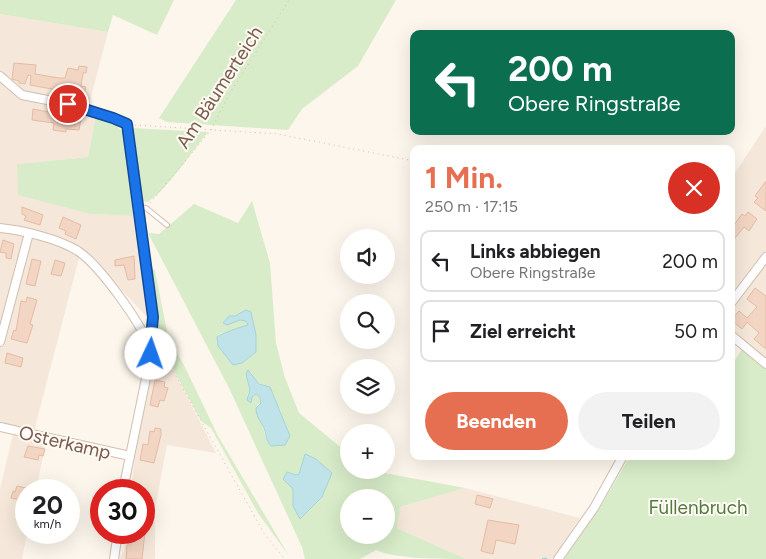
<!DOCTYPE html>
<html lang="de">
<head>
<meta charset="utf-8">
<style>
	body { margin:0; font-family:Figtree,sans-serif; background:#f2f2f2; color:#202124; height:100vh; display:flex; flex-direction:column; font-size:19px; white-space:nowrap }
	* { box-sizing:border-box; margin:0 }
	p { font-size:16px; color:#757577 }
	.icon { flex:none; width:28px; height:28px; fill:none; stroke:currentColor; stroke-width:2; stroke-linecap:round; stroke-linejoin:round }
	.map { position:relative; flex:1; overflow:hidden }
	.side { position:absolute; left:410px; top:145px; width:325px; height:315px; display:flex; flex-direction:column; background:#fff; border-radius:10px; box-shadow:0 5px 20px #0002 }
	.side>* { flex:none }
	.hud { position:absolute; left:410px; top:30px; width:325px; height:105px; border-radius:10px; box-shadow:0 5px 20px #0002; background:#0b6e4f; color:#fff; overflow:hidden }
	.tools { position:absolute; left:340px; top:229px; display:grid; gap:10px }
	.tools a { display:grid; place-items:center; width:55px; height:55px; border-radius:50%; background:#fff; box-shadow:0 5px 20px #0002; font-size:25px }
	.speed { position:absolute; left:15px; top:479px; display:flex; gap:10px; font-size:25px; font-weight:700; text-align:center }
	.speed>* { display:grid; place-content:center; width:65px; height:65px; border-radius:50%; background:#fff; box-shadow:0 5px 20px #0002; line-height:1 }
	.speed small { font-size:12px; font-weight:400 }
	.speed .limit { border:8px solid #d22; background:#fff; color:#111 }
	.pin { position:absolute; display:grid; place-items:center; width:42px; height:42px; color:#fff; margin:-21px; border:2px solid #fff; border-radius:50%; box-shadow:0 1px 5px #0007 }
	.me { position:absolute; width:55px; margin:-28px; rotate:3deg; stroke-linejoin:round; filter:drop-shadow(0 0 4px #0008) }
	.turn { display:flex; align-items:center; gap:18px; height:105px; padding:0 15px; font-size:22px }
	.turn .icon { width:65px; height:65px; stroke-width:2.5 }
	.turn b { display:block; font-size:35px; line-height:42px }
	.round { display:grid; place-items:center; flex:none; width:52px; height:52px; border-radius:26px; background:#f2f2f2 }
	.head { display:flex; align-items:center; justify-content:space-between; height:85px; padding:0 15px }
	h1 { font-size:30px; font-weight:700; line-height:38px; color:#e76f51 }
	.primary-button { display:flex; gap:10px; margin-top:auto; padding:10px 15px }
	.primary-button a { flex:1; height:58px; border-radius:30px; background:#e76f51; color:#fff; font-size:20px; font-weight:700; line-height:58px; text-align:center }
	.primary-button a+a { background:#f2f2f2; color:#202124 }
	ul { padding:0; list-style:none }
	li { display:flex; align-items:center; gap:15px; height:62px; margin:0 10px 8px; padding:0 5px; border:2px solid #e0e0e0; border-radius:10px }
	li div { flex:1 }
	li b { display:block; font-size:19px }
	li em { font-style:normal }
	.map>svg:first-child { display:block }
	.residential { fill:#f5e8da }
	.green { fill:#d8ecc9; fill-rule:evenodd }
	.water { fill:#bfe3e8; stroke:#a5d3da }
	.lines { fill:none; stroke-linecap:round; stroke-linejoin:round }
	.stream { stroke:#a5d3da; stroke-width:2.5 }
	.building { fill:#f3d5c3; stroke:#e6bba3 }
	.service-casing { stroke:#d1beb0; stroke-width:6 }
	.minor-casing { stroke:#d1beb0; stroke-width:10 }
	.path { stroke:#d9b8a5; stroke-width:1; stroke-dasharray:1 4; stroke-linecap:butt }
	.service { stroke:#fff; stroke-width:4 }
	.minor { stroke:#fff; stroke-width:8 }
	.route-casing { stroke:#114b97; stroke-width:12 }
	.route { stroke:#1a73e8; stroke-width:9 }
	.labels { text-anchor:middle; stroke-width:4; stroke-linejoin:round; paint-order:stroke }
	.street-label { font-size:19px; fill:#7a5c4d; stroke:#fffaf3 }
	.park-label { font-size:19px; fill:#537a41; stroke:#fffaf3 }
</style>
</head>
<body>
<div class="map">
<svg width="766" height="559" viewBox="0 0 766 559">
	<rect width="100%" height="100%" fill="#fdf6ec"/>
	<path class="residential" d="M0,14L108,32L89,105L96,116L88,157L17,164L91,214L133,216L147,317L83,249L78,262L34,431L0,424Z
		M766,126V359L731,330V179Z
		M153,349L172,367L216,453L167,445L155,509V559H119L124,551L126,533L144,532V490H131L135,456Z
		M13,434L46,442L36,490H26L27,533L22,559H0V489Z
		M465,488L580,518L552,559H466L397,528L400,507Z"/>
	<path class="green" d="M0,0H174L157,35L113,15L108,32L0,14Z
		M236,0H396L358,66L302,109L288,130L167,122L159,118Z
		M96,116C109,120 117,124 125,135L133,216L91,214L18,195L17,164L88,157Z
		M131,128L208,132C193,150 166,191 148,202L143,201Z
		M252,201L270,263L276,343L285,378L299,413L349,454V470H368L465,488L400,507L397,528L466,559C443,559 394,559 376,550L360,559H305L302,547L229,388L148,233L159,234L194,204L238,223ZM246,310C256,325 256,337 254,354L242,363L233,364L228,359L219,334L249,325L246,321L240,320L223,324V323L229,316H235ZM251,371L253,378L274,395L275,403L281,411L267,442C264,427 258,421 257,405L261,403L260,397L256,394L252,397L247,395L250,390ZM316,459L319,462L293,506V489L283,479L287,472L296,475L299,474L302,466ZM349,498H386V535H349Z
		M152,268L155,271L169,341L183,363L218,436L289,556L258,513L211,428L201,421L172,367L153,349Z
		M742,349L766,369V559H564L598,511L630,456H731V366Z"/>
	<path class="water" d="M246,310L251,312L256,335V352L242,363L233,365L218,346L217,337C222,333 241,327 248,325L246,321L240,320L227,325L223,323L229,316H235Z
		M248,370L259,384L270,387L290,436L285,445L271,446C266,441 267,438 265,431C262,422 256,418 256,408L261,403L260,397L256,394L252,397L251,403L247,400L250,390L246,374Z
		M305,454L316,459L332,473L322,497L300,519L293,506V489L283,479L287,472L296,475L299,474Z"/>
	<g class="lines">
		<path class="stream" d="M543,559H546"/>
	</g>
	<path class="building" d="M14,63L36,65L35,74L59,78H65L68,68L78,70L79,66L87,67L86,73H83L81,86L86,87L84,95L30,85L31,76L28,75L25,84L19,83V81L12,79Z
		M33,109L81,118L79,130L66,129V132L53,130L54,123L32,120Z
		M766,181V211L754,202L758,198L755,196Z
		M22,207L43,215L40,225L24,220L26,216L22,214Z
		M748,212L757,219L749,231L744,227L731,243V229L742,214L745,216Z
		M63,217L81,225L76,239L65,234L66,231L59,228Z
		M3,240L14,244L11,259L6,258V253L0,252Z
		M134,256L135,279L128,280L124,265L115,266V260Z
		M32,259L41,261L35,286L26,284Z
		M55,260L65,263L61,276L51,274Z
		M755,288L766,296V349L754,339L759,333L747,322L742,329L731,320L739,311L747,318L757,307L747,299Z
		M27,297L37,300L30,324L33,325L27,343L11,339L14,330L16,331L21,301L26,302Z
		M7,353L23,358L21,367L5,363Z
		M155,380L165,382L164,387L168,388L164,401L160,400L158,407L150,405Z
		M155,428L161,429V435L154,463L140,460L143,444L148,445L150,431L154,432Z
		M28,446L45,449L43,456L39,455L38,460L24,457Z
		M17,486L26,488V501L11,498L13,491L15,492Z
		M477,495L493,499L490,508L475,504Z
		M488,520L519,525L515,544L496,540L493,554L481,551Z
		M132,532H145L142,559H126L127,545H131Z"/>
	<g class="lines">
		<g class="service-casing">
			<path id="service" d="M138,207L146,208L167,225"/>
		</g>
		<g class="minor-casing">
			<path id="minor" d="M0,76L22,95L83,107L127,124L153,317L150,347
				M0,228C22,230 59,239 78,251C99,265 147,329 151,354L123,490
				M731,303L766,257
				M731,335L766,364
				M0,342L29,233
				M0,427L130,456
				M114,559L118,532
				M558,559L594,508L623,456"/>
		</g>
		<path class="path" d="M135,125L278,134L414,161
			M150,203L211,130L230,93L289,0
			M159,351L172,369L265,535L285,559"/>
		<use href="#service" class="service"/>
		<use href="#minor" class="minor"/>
	</g>
	<g class="lines">
		<g class="route-casing">
			<path id="route" d="M68,104L113,118L127,124L153,317L150,348L151,354"/>
		</g>
		<use href="#route" class="route"/>
	</g>
	<g class="labels">
		<g class="street-label">
			<text transform="translate(219 87) rotate(-57)" y="7">Am Bäumerteich</text>
			<text transform="translate(65 442) rotate(13)" y="7">Osterkamp</text>
		</g>
		<g class="park-label">
			<text x="698" y="514">Füllenbruch</text>
		</g>
	</g>
</svg>
<div class="tools">
<a><svg class="icon" aria-label="sound" viewBox="0 0 24 24"><path d="M4 9h4l5-4v14l-5-4H4zM17 9q2 3 0 6"/></svg></a>
<a><svg class="icon" aria-label="search" viewBox="0 0 24 24"><circle cx="10" cy="10" r="6"/><path d="M15 15l6 6"/></svg></a>
<a><svg class="icon" aria-label="layers" viewBox="0 0 24 24"><path d="M12 4l9 5-9 5-9-5zM3 14l9 5 9-5"/></svg></a>
<a>+</a>
<a>−</a>
</div>
<div class="speed"><div>20<small>km/h</small></div><div class="limit">30</div></div>
<div class="pin" style="left:68px;top:104px;background:#d93025"><svg class="icon" aria-label="arrive" viewBox="0 0 24 24"><path d="M6 21V4h12l-3 4 3 4H6"/></svg></div>
<svg class="me" style="left:151px;top:354px" viewBox="-20 -20 40 40"><circle r="19" fill="#fff"/><path d="M0-13L10 11 0 6-10 11z" fill="#1a73e8"/></svg>
<div class="hud">
<div class="turn"><svg class="icon" aria-label="left" viewBox="0 0 24 24"><path d="M17 20v-9H6M10 6l-5 5 5 5"/></svg><div><b>200 m</b>Obere Ringstraße</div></div>
</div>
<section class="side">
<div class="head"><div><h1>1 Min.</h1><p>250 m · 17:15</p></div><a class="round" style="background:#d93025;color:#fff"><svg class="icon" aria-label="close" viewBox="0 0 24 24"><path d="M6 6l12 12M18 6L6 18"/></svg></a></div>
<ul>
<li><svg class="icon" aria-label="left" viewBox="0 0 24 24"><path d="M17 20v-9H6M10 6l-5 5 5 5"/></svg><div><b>Links abbiegen</b><p>Obere Ringstraße</p></div><em>200 m</em></li>
<li><svg class="icon" aria-label="arrive" viewBox="0 0 24 24"><path d="M6 21V4h12l-3 4 3 4H6"/></svg><div><b>Ziel erreicht</b></div><em>50 m</em></li>
</ul>
<div class="primary-button"><a>Beenden</a><a>Teilen</a></div>
</section>
</div>
</body>
</html>
